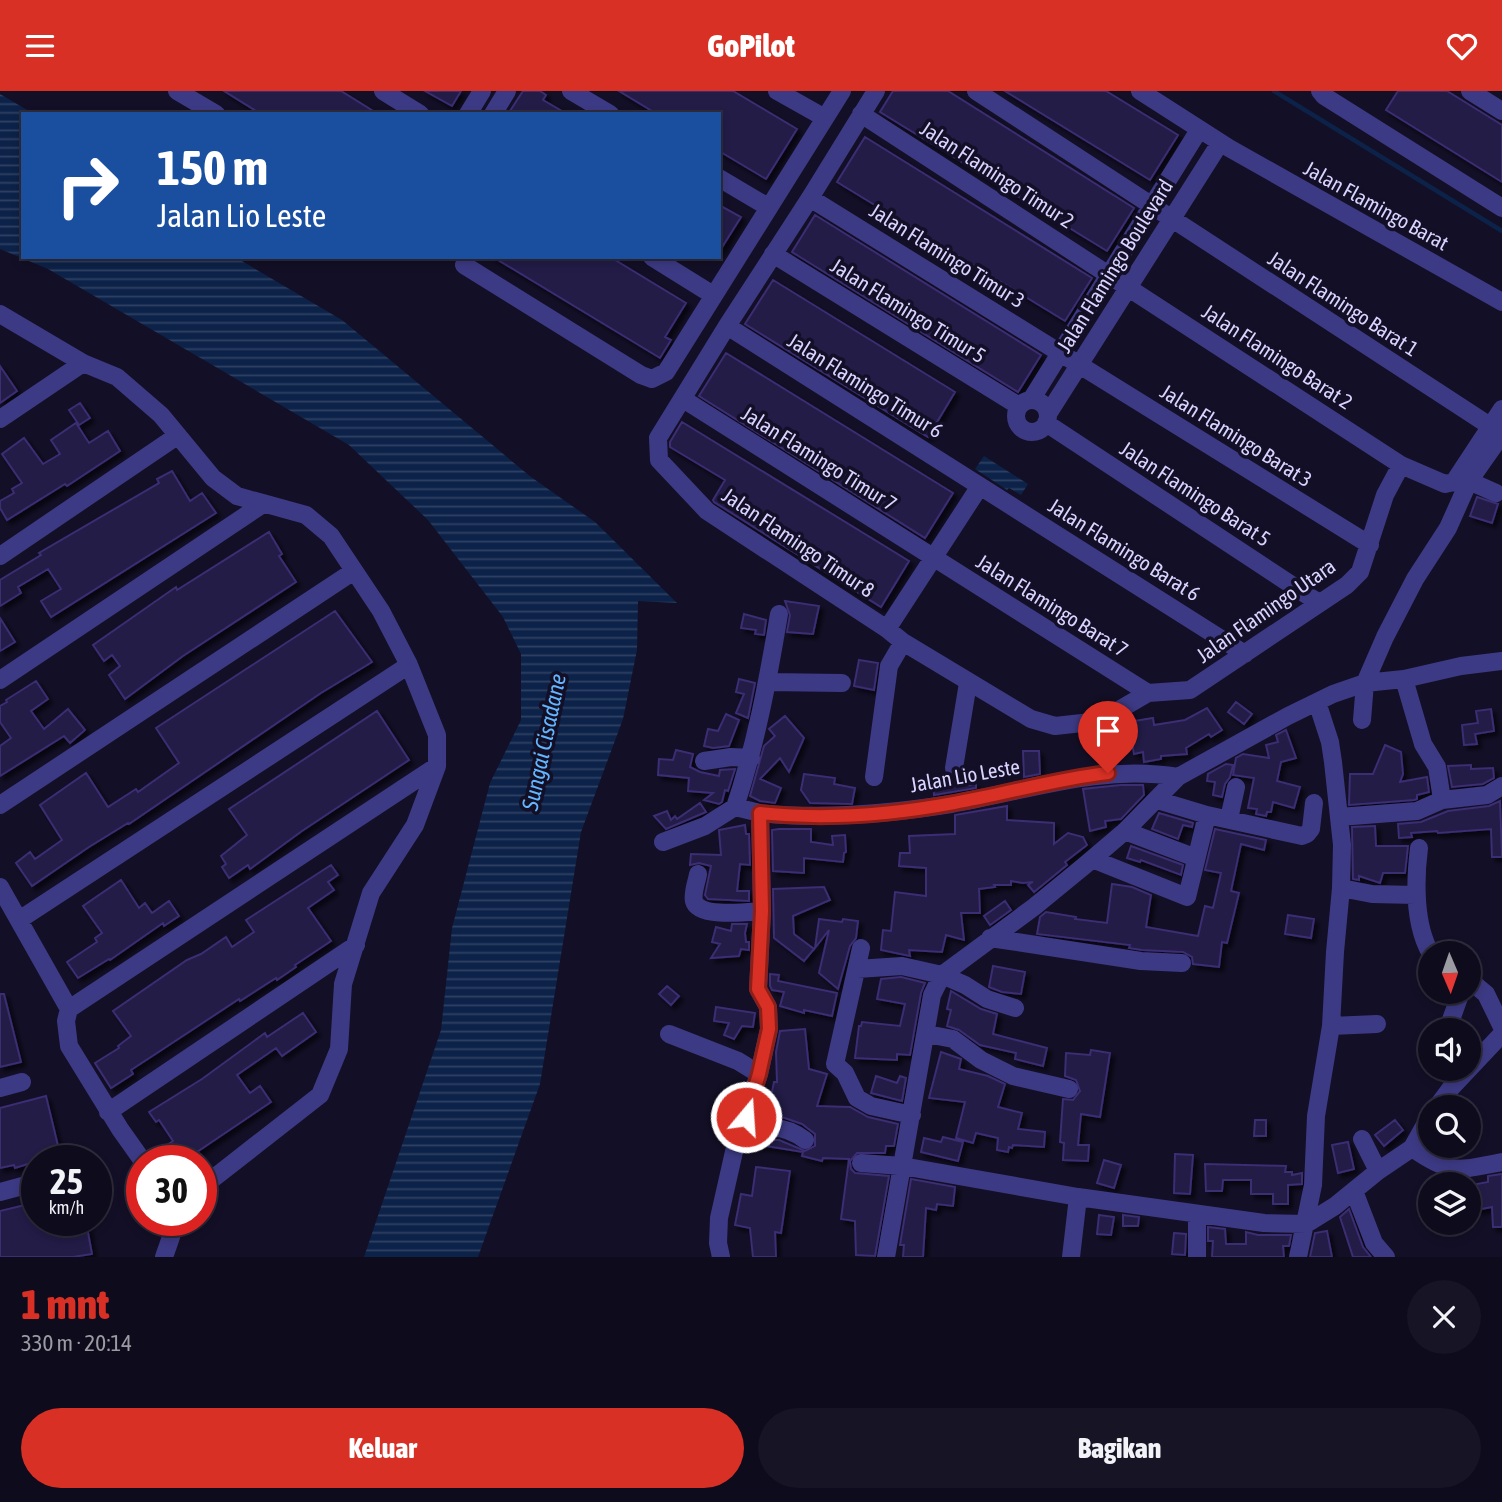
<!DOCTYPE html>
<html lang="id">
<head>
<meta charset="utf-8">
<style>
	body { margin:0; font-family:"Asap Condensed",sans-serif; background:#171425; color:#f1f3f6; height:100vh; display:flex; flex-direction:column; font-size:26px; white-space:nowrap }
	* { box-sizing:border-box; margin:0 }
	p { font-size:23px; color:#9b9ba3 }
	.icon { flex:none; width:38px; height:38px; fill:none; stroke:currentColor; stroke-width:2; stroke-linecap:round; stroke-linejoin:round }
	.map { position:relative; height:1166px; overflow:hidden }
	.panel { display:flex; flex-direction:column; background:#0e0b1c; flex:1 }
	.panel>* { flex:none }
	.guide { position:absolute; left:21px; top:21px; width:700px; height:147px; border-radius:0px; box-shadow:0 4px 10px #0003,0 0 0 2px #2e2b3b; background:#1a4fa0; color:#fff; overflow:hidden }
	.needle { width:46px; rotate:178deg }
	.controls { position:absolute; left:1418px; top:850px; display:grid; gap:14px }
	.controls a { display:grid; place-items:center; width:63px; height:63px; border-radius:50%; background:#0e0b1c; box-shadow:0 4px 10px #0003,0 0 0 2px #2e2b3b; font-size:35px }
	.speed { position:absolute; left:21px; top:1054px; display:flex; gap:14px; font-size:35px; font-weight:700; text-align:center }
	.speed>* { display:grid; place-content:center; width:91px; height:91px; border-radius:50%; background:#0e0b1c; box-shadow:0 4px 10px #0003,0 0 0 2px #2e2b3b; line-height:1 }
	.speed small { font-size:18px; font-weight:400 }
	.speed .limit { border:10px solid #d22; background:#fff; color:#111 }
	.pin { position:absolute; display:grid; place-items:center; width:60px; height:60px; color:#fff; margin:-72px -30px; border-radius:50% 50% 50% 0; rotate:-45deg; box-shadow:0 0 7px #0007 }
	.pin .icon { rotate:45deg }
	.me { position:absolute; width:77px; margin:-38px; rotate:18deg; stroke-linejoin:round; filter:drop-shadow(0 0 5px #0008) }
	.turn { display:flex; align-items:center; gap:24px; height:147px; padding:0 21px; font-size:32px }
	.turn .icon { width:91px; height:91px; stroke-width:2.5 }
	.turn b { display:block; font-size:49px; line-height:60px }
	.round { display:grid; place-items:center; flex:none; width:74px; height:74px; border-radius:37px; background:#171425 }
	.summary { display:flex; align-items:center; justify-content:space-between; height:119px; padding:0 21px }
	h1 { font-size:42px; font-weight:800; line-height:52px; color:#d93025 }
	.primary-button { display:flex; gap:14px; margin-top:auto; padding:14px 21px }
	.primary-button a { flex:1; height:80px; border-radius:42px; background:#d93025; color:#fff; font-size:28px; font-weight:800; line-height:80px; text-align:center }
	.primary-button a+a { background:#171425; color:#f1f3f6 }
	header { display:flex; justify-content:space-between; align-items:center; height:91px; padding:0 21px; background:#d93025; color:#fff; font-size:32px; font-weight:800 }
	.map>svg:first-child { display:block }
	.water { fill:url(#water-rules) }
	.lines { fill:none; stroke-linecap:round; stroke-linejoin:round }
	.stream { stroke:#0c2248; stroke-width:4.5 }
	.building { fill:#241b47; stroke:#3b2d73; stroke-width:2; filter:url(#shadow) }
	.minor { stroke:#3d3a85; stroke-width:18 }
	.route-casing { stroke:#8d1f18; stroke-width:18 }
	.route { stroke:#d93025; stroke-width:12 }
	.labels { text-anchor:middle; stroke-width:7; stroke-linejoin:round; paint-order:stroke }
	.street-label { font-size:21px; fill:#d9d4ff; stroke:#130f26 }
	.water-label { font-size:23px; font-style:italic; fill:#62b6ff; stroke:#130f26 }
</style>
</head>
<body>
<header><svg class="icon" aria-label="menu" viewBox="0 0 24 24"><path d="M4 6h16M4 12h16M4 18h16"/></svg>GoPilot<svg class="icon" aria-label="heart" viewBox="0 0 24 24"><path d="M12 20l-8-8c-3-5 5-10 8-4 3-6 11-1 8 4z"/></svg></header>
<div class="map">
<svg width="1502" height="1166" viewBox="0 0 1502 1166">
	<defs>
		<pattern id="water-rules" width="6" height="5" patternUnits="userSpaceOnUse" patternTransform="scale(1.75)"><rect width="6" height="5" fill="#0c2248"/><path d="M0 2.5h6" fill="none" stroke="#2f4163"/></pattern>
		<filter id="shadow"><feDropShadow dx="4" dy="4" stdDeviation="2" flood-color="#0009"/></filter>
	</defs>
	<rect width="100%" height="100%" fill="#130f26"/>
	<path class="water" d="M0,3L34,23H23V166H235L342,229L531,386L595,431L677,512L638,510L637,559L623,628L581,741L540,993L478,1166H364L441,939L452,837L490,692L521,629V563L503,526L428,429L349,354L48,178L0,158Z
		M984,365L1028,393L1021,404L1009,397L1007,399L975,378Z"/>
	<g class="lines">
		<path class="stream" d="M1274,0L1502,140"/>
	</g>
	<path class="building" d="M224,0H341L378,23H261Z
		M425,0H461L452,15Z
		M523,0H540L546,4L543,9L567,23H508Z
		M619,0H733L797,38L766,88L719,60V23H657Z
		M893,0H948L1134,117L1107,160L880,21Z
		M1005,0H1106L1178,44L1150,89Z
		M1398,0H1447L1502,34V91L1386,19Z
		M865,46L1092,187L1065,230L837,91Z
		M719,114L741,126L719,161Z
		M815,124L1041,264L1018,301L792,161Z
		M493,166H610L686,212L665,246L671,249L660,267Z
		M773,189L955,301L928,346L745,233Z
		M726,262L953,402L925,447L699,305Z
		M0,275L17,300L0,312Z
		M80,312L90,327L79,334L69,319Z
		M682,331L909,470L881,516L714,411L713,409L725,389L670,356V351Z
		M76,332L89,352L108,340L120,360L67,395L65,393L7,429L0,417V410L14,402L12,398L22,392L2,363L24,347L43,373L60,363L51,349Z
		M172,380L190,410L202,402L216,422L51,526L41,510L61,498L48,478L18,496L21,502L0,515V489L41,464L39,462L159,392L157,388Z
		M1477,406L1498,413L1492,432L1470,425Z
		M269,441L282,463L279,465L296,491L183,565L125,608L109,584L120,575L112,564L104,570L93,554L176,496L177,499Z
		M785,510L819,515L813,543L787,541L790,524Z
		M335,520L372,571L321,602L129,733L128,732L89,756L32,795L16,772L30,761L35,768L62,749L40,714L86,682L108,716L136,698L138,701L179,672L156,637Z
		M744,523L766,529L764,544L755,543L756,539L741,537Z
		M0,527L15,551L0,560Z
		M859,569L878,572L874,599L854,595Z
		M739,588L755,592L748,627L736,622L744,603L736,601Z
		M36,590L48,608L31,620L44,638L68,618L85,639L70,652L64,645L0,685V655L11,647L0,631V615L7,611L6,609Z
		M1236,611L1252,623L1244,633L1228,621Z
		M1207,617L1222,639L1211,646L1209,643L1186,657L1187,663L1161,665V668L1144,671L1143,661L1134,663L1130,642L1136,641L1134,630L1153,627L1154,634L1185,629Z
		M1491,618L1494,640L1475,643L1477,653L1464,654L1462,634L1478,632L1476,620Z
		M377,620L409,669L302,740L250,778L248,774L229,787L222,776L226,773L221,765L247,744L229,718Z
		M726,623L739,629L729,655L713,657L704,655L708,638L718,640Z
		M785,625L804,647L789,681L780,667L760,688L781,697L775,712L760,710L750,705L764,655L775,645L769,638Z
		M1286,639L1296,667L1281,671L1277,690L1300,696L1294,717L1273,711L1271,721H1267L1266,725L1256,723L1257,718L1248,717L1254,687L1233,684L1236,667L1243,663L1269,667L1266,654L1278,651L1276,644Z
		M1385,654L1401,661L1403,683L1400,691L1427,686L1429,701L1417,704V708L1414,709L1349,714L1350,683H1373Z
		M676,659L693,663L690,676L700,681L719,685L720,679L735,678L728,700L725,699L722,711L719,713L704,709L713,702L688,700L689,687L658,684L659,668L673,669Z
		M1023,660H1039L1040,683L1024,686Z
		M1226,673L1233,674L1230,686L1225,693L1222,706L1213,704L1215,691L1207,690L1208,683Z
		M1471,674V678L1493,677L1494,687L1483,693L1452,696L1448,675Z
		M804,683L835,687L834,693L855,697L852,713L810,712L801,699Z
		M955,690H969V694L976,693V697L934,704L933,691Z
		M1121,694H1143L1144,704L1121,728L1105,730L1106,736L1090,740L1083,698Z
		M1500,710L1502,766H1492L1491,738L1438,742L1437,740L1411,742L1412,746L1399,747L1398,733L1421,731L1448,720L1489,715Z
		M700,712L706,721L666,738L654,725L667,720L671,729L675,725L677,728Z
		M1007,715V729L1054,732V753L1068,742L1083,746L1087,754L1065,771L1067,774L1034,801L1028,794L1033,791L1023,792L1011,790V794H994L995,796L979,798L980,822H961L964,849L946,844L942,861L909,859L910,865L881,859L883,839L891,840L895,801L926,805V777L899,775L900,762H910L909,745L955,743V724Z
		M1159,722L1193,732L1192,736L1183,734L1178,748L1152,738Z
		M745,734L746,743H749L750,774L740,773L737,800H749V810L708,808L705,804L711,775L699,772L690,774L691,763L721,764L719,739Z
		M1375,735L1376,755H1408L1405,782H1383L1380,792L1359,785V789L1353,788L1352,736Z
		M779,738H811V751L833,754L832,745L845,744L846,761L844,762L843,771L804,767V782L773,780L772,739Z
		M1215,738L1266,749L1264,759L1241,753L1231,800L1239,802L1227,852L1222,851L1219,876L1193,873L1192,866L1183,861L1142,859L1129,857L1130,854L1037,843L1040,826L1046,821L1076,826L1075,828L1107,832L1112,793L1132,796L1151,804L1146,836L1198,845L1205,815L1213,817L1221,782L1205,779Z
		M1131,755L1183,774L1181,784L1141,769L1140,771L1127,767Z
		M331,774L338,784L328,791L334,799L308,817L331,850L295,874L296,876L277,889L276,887L240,910L239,908L160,960L131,979L133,983L111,997L95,972L119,957L118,955L131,945L113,920L187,869L201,863L226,846L232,856L254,841L246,829Z
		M121,789L139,817L145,812L152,822L169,810L179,825L164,835L163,832L110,869L109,868L78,887L67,871L97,851L95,847L102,842L83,815Z
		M824,796L830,809L793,825L794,843L814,858L804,870L774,847L773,798Z
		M1005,810L1011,819L990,834L984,825Z
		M1288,824L1314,828L1311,847L1285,843Z
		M819,828L842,831L843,828L858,830L856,847L850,855L838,898L819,882L829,839L815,857Z
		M732,833H747L745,842L746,851H749V859L741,858L739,865L711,867L720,853L712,851L716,836L731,840Z
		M993,875L1025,881L1021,903L1002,901L989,896Z
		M770,883L779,884L778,890L837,902L832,925L804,919V922L780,915L784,901L772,899L770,895Z
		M901,886L925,892L921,902L910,964L897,963V969L855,967L859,935H861L862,931L900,935L905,913L877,908L881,888Z
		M667,895L679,905L671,914L659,903Z
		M951,900L981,918L997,923L993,943L1047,957L1043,975L1015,968L1016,962L980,954L959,939L947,935L951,919L947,918Z
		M0,903H4L21,971L0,976Z
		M716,916L755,922L753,936L742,935L734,948L724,944L729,932L714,930Z
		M303,922L316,941L282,965L276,957L237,984L250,1002L260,995L271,1011L185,1069H177L167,1054L173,1050L159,1029L156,1031L149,1021L202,988L265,942L267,946Z
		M805,938L809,978L827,983L817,1015L850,1016L868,1026L898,1033L894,1055H886L885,1062H857L850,1070L851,1078L855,1082L889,1085L875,1165L856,1164L855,1130L841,1128L849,1068L823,1067L822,1070L802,1065L803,1061L754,1053L758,1049H779L805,1060L815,1055V1043L802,1033L782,1026H760L762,1018L768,1020L774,991H777L776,961L780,940Z
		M1091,959L1110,962L1100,1026L1081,1023L1078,1054H1089L1088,1070L1063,1069L1064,1052L1060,1051L1063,1008L1073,1009L1080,1000L1076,989L1065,985L1066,962L1090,964Z
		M941,961L961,968L959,978L988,985L1005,993L998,1016L1022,1022L1018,1038L1045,1041L1044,1056L1013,1054L1012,1057L1009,1056L1008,1061L997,1059L998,1047L976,1042L973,1052L956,1047L965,1011L929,1007Z
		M876,985L897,992L900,985L906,987L902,1010L871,1002Z
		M46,1005L60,1063L15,1077L14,1074L0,1077V1017Z
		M1255,1029H1266V1045H1254Z
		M1395,1029L1403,1039L1384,1055L1375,1044Z
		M943,1046L963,1051L958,1070L921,1061L924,1047L941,1051Z
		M1348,1051L1354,1078L1338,1082L1332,1054Z
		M1175,1063L1193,1064L1190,1103L1174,1102Z
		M1104,1069L1121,1074L1114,1097L1097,1092Z
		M1205,1073L1286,1075L1285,1081H1292V1084L1302,1082V1093L1288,1094V1113H1273V1103H1251V1089H1223L1222,1100H1206Z
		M756,1076L790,1080L781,1142L775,1141L776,1166H753L750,1137L735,1134L741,1103L752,1105Z
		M1502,1083V1136H1493L1492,1116L1476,1119L1472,1094L1488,1091V1085Z
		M911,1088L955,1096L953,1115L937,1113L936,1119L926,1117L923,1166H903L904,1154H900Z
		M37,1111V1129H54L58,1142L87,1136L92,1163L73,1166H0V1120Z
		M1349,1118L1363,1156L1371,1166H1353L1340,1126Z
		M1099,1124L1114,1126L1111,1144L1097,1143Z
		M1123,1124L1139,1126L1138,1135H1123Z
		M1208,1136L1225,1138L1226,1153H1246V1141L1258,1144H1291L1289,1155H1283L1284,1166H1212L1213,1150H1208Z
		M1327,1140L1332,1166H1310L1315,1142Z
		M1174,1142L1186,1143L1185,1164L1172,1163Z"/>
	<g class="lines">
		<path class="minor" d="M177,0L216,23
			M383,0L420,23
			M571,0L610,23
			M777,0L825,27
			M876,0L810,107L727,235L658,347L659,369L707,420L887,538L903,551L1031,628L1055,635L1100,630L1148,602L1190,599L1347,494L1360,481L1385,404L1401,374L1445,393L1454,391L1502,318
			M976,0L1490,335
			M1140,0L1229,57L1502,211
			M1320,0L1324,5L1502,117
			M1470,0L1502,20
			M468,23L482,0
			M493,23L507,0
			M861,23L1401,374
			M719,87L768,116
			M810,107L1370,454
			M773,163L1019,315
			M652,166L713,204
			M464,174L641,284L652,288L666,281L842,0
			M0,223L83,272L117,286L161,324L213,387L237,405L306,424L331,445L381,520L409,574L437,644V675L415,734L371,802L343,893L339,958L320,1004L201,1097
			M727,235L1245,563
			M683,308L1148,602
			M1031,309L1199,39
			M1016 325a16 16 0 1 1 32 0a16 16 0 1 1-32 0Z
			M1048,323L1220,52
			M0,328L83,272
			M1046,332L1319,512
			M1469,390L1496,402
			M0,465L177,345
			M887,538L980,395
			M1404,588L1423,653L1437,676L1442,709
			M0,589L263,413
			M768,591L842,592
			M1362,629L1365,592L1385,546L1415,488L1448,437L1469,390L1502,343
			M704,670L731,666L751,667
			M954,677L968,592
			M874,686L889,575L903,551
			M1157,709L1207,724L1302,745L1307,743L1311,738L1314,712
			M0,714L354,480
			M760,722C824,729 888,723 951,713C1027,700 1100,673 1178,686
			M1339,726L1417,720L1442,709L1487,704L1502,695
			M1229,728L1236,696
			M1125,740L1196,767
			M663,751L705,735L735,716
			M1419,757C1415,789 1414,834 1431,863
			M1092,768L1187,806L1207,724
			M698,783C697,790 692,802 694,810C698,827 747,821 762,820
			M0,796L69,918L66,930L69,955L120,1038L142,1069
			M1341,797L1372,803L1416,804
			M19,829L409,574
			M990,847L1141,870L1182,872
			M861,857L835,973L845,982L857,1007L871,1015L912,1024
			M857,878L902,875L942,884L965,894L987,908L1015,917
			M1468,888L1486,903L1502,936
			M69,918L437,675
			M1331,935L1377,933
			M1447,940L1461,901
			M669,943L738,970L759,983
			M927,943L953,948L981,969L1013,985L1069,998
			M0,997L22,991
			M1436,1017L1450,998L1502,943
			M108,1021L356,854
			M738,1043C763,1035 783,1032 805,1049
			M1362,1048L1378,1080
			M1412,1057L1430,1025
			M861,1072L902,1075L1078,1106
			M1354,1100L1374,1152L1386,1166
			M0,1101L37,1091
			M1197,1123V1166
			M164,1166L171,1146L174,1129
			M721,1166L718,1152L719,1127L738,1043L759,983L769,938L768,916L758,898L762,820L760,722L735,716C756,653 768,589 779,523
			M886,1166L932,904L942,884L1034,816L1084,775L1125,740L1178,686L1288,625L1333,603L1365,592L1404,588L1461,575L1502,570
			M1071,1166L1078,1106L1264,1132L1306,1133L1335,1115L1378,1080L1412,1057C1452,1085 1458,1079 1502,1071
			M1298,1166L1313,1094L1316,1025L1331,935L1335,861L1341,797L1342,754L1333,671L1330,651L1317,611"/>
	</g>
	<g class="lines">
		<g class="route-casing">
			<path id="route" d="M746,1026L759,983L769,938L768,916L758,898L762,820L760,722C825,729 890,724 954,712C1005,703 1056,688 1108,682"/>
		</g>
		<use href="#route" class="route"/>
	</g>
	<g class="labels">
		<g class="street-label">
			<text transform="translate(997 84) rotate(33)" y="7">Jalan Flamingo Timur 2</text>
			<text transform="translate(1376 115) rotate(29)" y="7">Jalan Flamingo Barat</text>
			<text transform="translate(947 165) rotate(32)" y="7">Jalan Flamingo Timur 3</text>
			<text transform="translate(1115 175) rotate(-58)" y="7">Jalan Flamingo Boulevard</text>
			<text transform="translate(1343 213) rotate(33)" y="7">Jalan Flamingo Barat 1</text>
			<text transform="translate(908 220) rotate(32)" y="7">Jalan Flamingo Timur 5</text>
			<text transform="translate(1277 266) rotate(33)" y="7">Jalan Flamingo Barat 2</text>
			<text transform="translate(865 295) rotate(32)" y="7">Jalan Flamingo Timur 6</text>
			<text transform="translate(1236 345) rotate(32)" y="7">Jalan Flamingo Barat 3</text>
			<text transform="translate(819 368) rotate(32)" y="7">Jalan Flamingo Timur 7</text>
			<text transform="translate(1195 403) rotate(33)" y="7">Jalan Flamingo Barat 5</text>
			<text transform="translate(798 452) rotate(34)" y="7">Jalan Flamingo Timur 8</text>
			<text transform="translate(1124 459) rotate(32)" y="7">Jalan Flamingo Barat 6</text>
			<text transform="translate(1052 515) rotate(32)" y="7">Jalan Flamingo Barat 7</text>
			<text transform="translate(1266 520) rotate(-35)" y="7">Jalan Flamingo Utara</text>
			<text transform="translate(965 685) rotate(-10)" y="7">Jalan Lio Leste</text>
		</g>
		<g class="water-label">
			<text transform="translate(544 651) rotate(-78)" y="8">Sungai Cisadane</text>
		</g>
	</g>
</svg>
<div class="controls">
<a><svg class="needle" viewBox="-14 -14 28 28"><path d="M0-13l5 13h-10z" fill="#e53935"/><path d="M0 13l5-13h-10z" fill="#9b9ba3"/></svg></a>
<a><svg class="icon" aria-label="sound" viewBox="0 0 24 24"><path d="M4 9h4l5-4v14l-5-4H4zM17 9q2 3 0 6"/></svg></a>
<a><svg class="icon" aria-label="search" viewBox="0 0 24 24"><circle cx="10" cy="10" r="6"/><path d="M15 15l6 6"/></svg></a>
<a><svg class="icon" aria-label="layers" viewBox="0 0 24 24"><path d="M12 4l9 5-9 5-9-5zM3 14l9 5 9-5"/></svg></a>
</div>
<div class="speed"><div>25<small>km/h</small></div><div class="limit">30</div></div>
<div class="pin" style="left:1108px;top:682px;background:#d93025"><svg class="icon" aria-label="arrive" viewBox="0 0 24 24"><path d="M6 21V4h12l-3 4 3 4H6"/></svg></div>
<svg class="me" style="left:746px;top:1026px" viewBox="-20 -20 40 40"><circle r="17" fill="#d93025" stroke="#fff" stroke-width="3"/><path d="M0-11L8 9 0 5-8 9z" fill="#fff"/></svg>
<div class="guide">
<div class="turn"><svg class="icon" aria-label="right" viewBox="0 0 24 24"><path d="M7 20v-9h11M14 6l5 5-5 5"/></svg><div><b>150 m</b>Jalan Lio Leste</div></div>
</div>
</div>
<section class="panel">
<div class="summary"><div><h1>1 mnt</h1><p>330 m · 20:14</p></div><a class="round"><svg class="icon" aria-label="close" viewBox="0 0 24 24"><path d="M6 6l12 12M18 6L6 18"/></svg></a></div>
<div class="primary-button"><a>Keluar</a><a>Bagikan</a></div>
</section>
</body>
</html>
